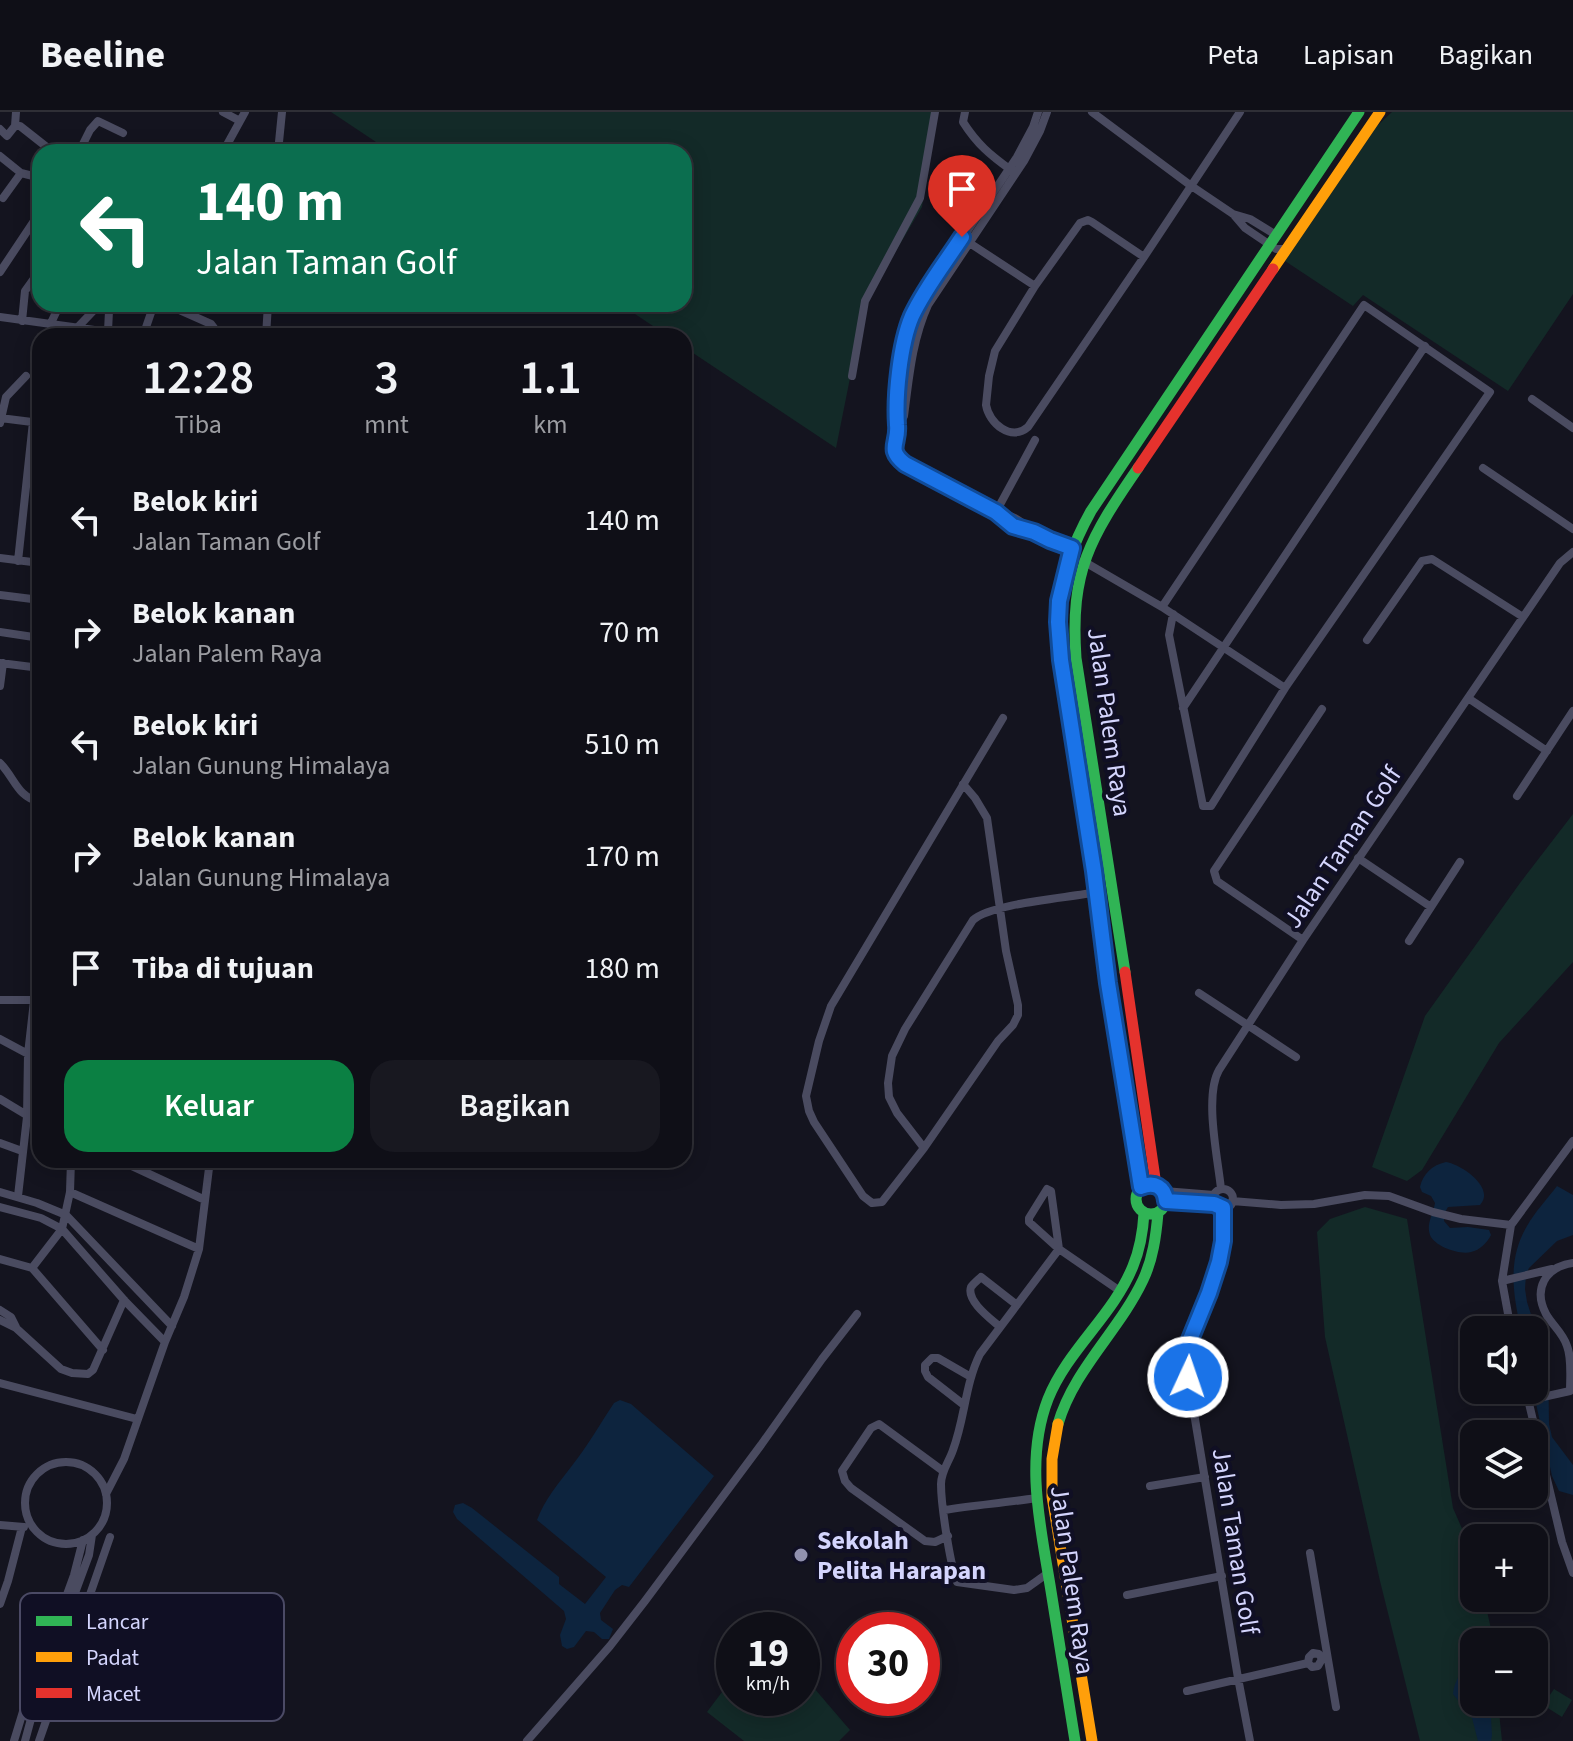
<!DOCTYPE html>
<html lang="id">
<head>
<meta charset="utf-8">
<style>
	body { margin:0; font-family:"Source Sans 3",sans-serif; background:#181820; color:#f1f3f6; height:100vh; display:flex; flex-direction:column; font-size:30px; white-space:nowrap }
	* { box-sizing:border-box; margin:0 }
	p { font-size:26px; color:#9b9ca1 }
	.icon { flex:none; width:44px; height:44px; fill:none; stroke:currentColor; stroke-width:2; stroke-linecap:round; stroke-linejoin:round }
	.map { position:relative; flex:1; overflow:hidden }
	.side { position:absolute; left:32px; top:216px; width:660px; height:840px; display:flex; flex-direction:column; background:#0f0f17; border-radius:24px; box-shadow:0 4px 20px #0003,0 0 0 2px #2f2f36 }
	.side>* { flex:none }
	.top-card { position:absolute; left:32px; top:32px; width:660px; height:168px; border-radius:24px; box-shadow:0 4px 20px #0003,0 0 0 2px #2f2f36; background:#0b6e4f; color:#fff; overflow:hidden }
	.controls { position:absolute; left:1460px; top:1204px; display:grid; gap:16px }
	.controls a { display:grid; place-items:center; width:88px; height:88px; border-radius:16px; background:#0f0f17; box-shadow:0 4px 20px #0003,0 0 0 2px #2f2f36; font-size:40px }
	.speed { position:absolute; left:716px; top:1500px; display:flex; gap:16px; font-size:40px; font-weight:700; text-align:center }
	.speed>* { display:grid; place-content:center; width:104px; height:104px; border-radius:50%; background:#0f0f17; box-shadow:0 4px 20px #0003,0 0 0 2px #2f2f36; line-height:1 }
	.speed small { font-size:20px; font-weight:400 }
	.speed .limit { border:12px solid #d22; background:#fff; color:#111 }
	.pin { position:absolute; display:grid; place-items:center; width:68px; height:68px; color:#fff; margin:-82px -34px; border-radius:50% 50% 50% 0; rotate:-45deg; box-shadow:0 0 8px #0007 }
	.pin .icon { rotate:45deg }
	.me { position:absolute; width:88px; margin:-44px; rotate:3deg; stroke-linejoin:round; filter:drop-shadow(0 0 6px #0008) }
	.turn { display:flex; align-items:center; gap:28px; height:168px; padding:0 32px; font-size:36px }
	.turn .icon { width:104px; height:104px; stroke-width:2.5 }
	.turn b { display:block; font-size:56px; line-height:68px }
	.eta { display:flex; justify-content:space-evenly; align-items:center; height:136px; text-align:center }
	.eta b { font-size:48px; font-weight:600; line-height:56px }
	.action { display:flex; gap:16px; margin-top:auto; padding:16px 32px }
	.action a { flex:1; height:92px; border-radius:24px; background:#0b8043; color:#fff; font-size:32px; font-weight:600; line-height:92px; text-align:center }
	.action a+a { background:#181820; color:#f1f3f6 }
	ul { padding:0; list-style:none }
	li { display:flex; align-items:center; gap:24px; height:112px; padding:0 32px }
	li div { flex:1 }
	li b { display:block; font-size:30px }
	li em { font-style:normal }
	header { display:flex; align-items:center; gap:48px; box-sizing:border-box; height:112px; padding:0 40px; background:#0f0f17; border-bottom:2px solid #2f2f36 }
	header strong { font-size:38px }
	nav { display:flex; gap:44px; margin-inline-start:auto; font-size:28px }
	.map>svg:first-child { display:block }
	.green { fill:#132a28 }
	.water { fill:#0d243e }
	.lines { fill:none; stroke-linecap:round; stroke-linejoin:round }
	.street { stroke:#4a4b60; stroke-width:8 }
	.fast { stroke:#30b455; stroke-width:11 }
	.slow { stroke:#ff9f0a; stroke-width:11 }
	.jam { stroke:#e5322d; stroke-width:11 }
	.route-casing { stroke:#114b97; stroke-width:20 }
	.route { stroke:#1a73e8; stroke-width:14 }
	.poi-dot { fill:#9191af; stroke:#100f24; stroke-width:3 }
	.labels { text-anchor:middle; stroke-width:8; stroke-linejoin:round; paint-order:stroke }
	.street-label { font-size:26px; fill:#d4d5fd; stroke:#100f24 }
	.poi-label { font-size:26px; font-weight:bold; fill:#d4d5fd; stroke:#100f24; text-anchor:start }
	.key { fill:#100f24; stroke:#4b4a65; stroke-width:2 }
	.key-label { font-size:22px; fill:#d4d5fd }
</style>
</head>
<body>
<header>
<strong>Beeline</strong>
<nav><a>Peta</a><a>Lapisan</a><a>Bagikan</a></nav>
</header>
<div class="map">
<svg width="1573" height="1629" viewBox="0 0 1573 1629">
	<rect width="100%" height="100%" fill="#14141f"/>
	<path class="green" d="M331,0H937L922,95L865,191L836,336L684,235V224H668L620,192H684V40H391Z
		M1392,0H1573V182L1508,279L1363,183L1353,194L1285,149L1377,14Z
		M1573,702V850L1499,931L1422,1058L1407,1069L1372,1055L1425,904L1520,771Z
		M1365,1095L1407,1107L1453,1396L1474,1444V1486H1484L1494,1530H1474V1590H1498L1502,1629H1420L1380,1469L1325,1225L1317,1120L1330,1107Z
		M802,1562L850,1618L839,1629H744L707,1600L734,1564V1586H802Z
		M1554,1577L1572,1588L1562,1605L1543,1593Z"/>
	<path class="water" d="M1446,1050C1461,1052 1496,1076 1480,1093L1448,1095L1444,1102V1109L1450,1116L1468,1115L1489,1118L1491,1123C1487,1131 1480,1138 1471,1140C1460,1143 1435,1135 1430,1123C1426,1112 1433,1103 1435,1091L1431,1084L1422,1080L1420,1075C1423,1062 1432,1053 1446,1050Z
		M1557,1074L1573,1083V1123L1557,1129L1529,1156L1526,1162L1525,1177L1527,1190L1536,1218L1548,1238L1549,1312L1552,1325L1573,1353V1383L1559,1379L1552,1364L1533,1278L1534,1218H1521C1513,1182 1507,1148 1527,1114C1535,1100 1547,1087 1557,1074Z
		M620,1288L631,1292L714,1364L629,1475L622,1473L615,1478L600,1501L601,1508L613,1517L609,1527H602L594,1520L586,1519L574,1535L567,1537L562,1534L560,1523L566,1507L564,1499L457,1407L453,1400L455,1393L463,1391L472,1396L559,1465V1472L585,1492L606,1465L537,1408C545,1387 558,1372 571,1355C587,1335 600,1312 614,1291Z
		M1474,1547V1590H1490L1492,1623L1491,1629H1478L1472,1606L1453,1582C1454,1569 1463,1555 1474,1547Z"/>
	<g class="lines">
		<path class="street" d="M223,0L240,9
			M965,0L963,10C977,32 990,43 1011,58
			M1092,0L1190,73L1233,102L1245,116L1276,137H1285
			M15,14L16,0
			M0,17L7,24L15,14H20L53,40
			M79,40L90,18L98,9L123,21
			M223,40L245,0
			M278,40L282,0
			M0,44L21,61
			M3,86L21,61L33,64L40,69
			M1233,102L1250,107L1276,123
			M965,128L1035,174
			M1144,145L1092,110L1088,108L1080,111L1035,174L995,239L989,264L986,293C989,311 1011,330 1028,315L1144,145L1240,0
			M0,160L40,100
			M166,192L211,212L214,216L213,224
			M0,205L138,224
			M22,209L25,179L40,158
			M50,213L60,192
			M77,216L96,196L101,195L109,199L108,219
			M143,224L154,192
			M266,224L268,192
			M852,264L865,189L920,86L935,0
			M1532,287L1573,316
			M0,306L40,311
			M0,311L6,285L26,264
			M897,315C891,286 905,218 919,191L1017,45L1033,15L1038,0
			M1483,356L1573,417
			M996,400L1035,328
			M1001,401C1018,405 1021,411 1035,420C1047,428 1060,432 1072,436
			M1034,420L1013,414L996,400L905,352C887,337 894,322 904,304C909,266 912,228 928,193L1024,49L1040,19L1047,0
			M0,446L40,451
			M18,449L33,310
			M1083,449L1162,495L1285,576L1490,280L1364,193L1162,495
			M0,483L40,488
			M1173,502L1169,523L1203,694H1211L1285,576
			M0,520L40,526
			M1367,528L1422,449L1432,447L1523,505
			M0,551L40,556
			M0,574L3,551
			M1468,586L1547,639
			M1183,596L1425,234
			M0,651C15,666 17,685 40,690
			M963,672L975,686L987,706L1006,839L1018,893V903L1013,913L998,929L924,1036L882,1090L872,1091L863,1084L814,1010L809,999L806,984L819,929L831,894L1003,606
			M1517,684L1573,599
			M1358,746L1431,795
			M1303,828L1217,769L1214,759L1322,597
			M1409,829L1460,750
			M1199,881L1296,945
			M0,888H40
			M0,927L28,942
			M0,987L40,1011
			M0,1031L22,1039
			M924,1036L897,1001L889,985L888,971L892,944L905,917L973,808C992,791 1068,786 1097,780
			M119,1048L205,1088
			M1221,1077C1218,1047 1204,984 1219,958L1303,828L1560,451L1573,440
			M1213 1087a10 10 0 1 1 20 0a10 10 0 1 1-20 0Z
			M1164,1079L1214,1083
			M0,1080L37,1091L66,1103L172,1214
			M70,1080L199,1137
			M18,1084L27,1005L28,942L34,889
			M1166,1089L1214,1092
			M1232,1089L1281,1093L1314,1092L1365,1083L1389,1084L1433,1100L1461,1107L1511,1113
			M0,1095L41,1106L62,1117L124,1188L165,1230L124,1347L106,1382
			M1223,1096V1129L1219,1150L1209,1181L1189,1230L1188,1265L1238,1566L1250,1629
			M0,1147L32,1156L103,1238
			M32,1156L62,1117L70,1080L71,1048
			M1502,1169L1552,1157
			M0,1198L11,1205L16,1215
			M0,1208L16,1216L61,1257L72,1261L88,1262L93,1258L124,1188
			M1000,1215C991,1207 966,1189 971,1175C973,1172 979,1167 981,1165L1017,1193
			M1511,1218L1502,1169L1511,1113L1573,1029
			M165,1230L184,1185L199,1137L210,1048
			M0,1271L137,1307
			M1526,1279L1562,1430L1573,1461
			M1528,1283L1543,1285L1570,1279C1570,1265 1572,1247 1567,1234C1563,1221 1552,1213 1546,1202C1533,1177 1545,1155 1573,1151
			M964,1293L928,1265L925,1259V1253L932,1246H938L971,1265
			M25 1391a41 41 0 1 1 82 0a41 41 0 1 1-82 0Z
			M943,1359L879,1312L871,1316L842,1359L845,1369L851,1376L925,1429L935,1430L948,1424
			M1150,1374L1205,1365
			M945,1398C975,1393 1005,1391 1036,1386
			M0,1413L24,1415
			M1310,1441L1336,1595
			M1048,1461L1027,1476L1014,1478L957,1470C950,1452 941,1393 941,1372C941,1359 949,1350 953,1338C965,1306 965,1272 980,1242L1059,1137L1051,1079L1047,1077L1029,1106V1110L1059,1137L1120,1179
			M1127,1483L1222,1464
			M0,1492L8,1469L22,1415
			M1322,1547L1318,1554L1312,1555L1308,1551L1309,1545L1313,1541L1319,1542L1322,1547L1327,1546
			M1187,1579L1308,1551
			M14,1629L29,1580L41,1554L74,1463L83,1428
			M25,1629L38,1581L89,1443L92,1423
			M39,1629L110,1425
			M527,1629L610,1534L645,1489L761,1333L822,1247L857,1202"/>
		<path class="fast" d="M1093,755C1085,704 1077,653 1069,602C1064,566 1055,528 1059,492C1062,459 1075,428 1091,399L1359,0
			M1125,860L1076,546C1070,458 1090,426 1138,356
			M1136 1087a15 15 0 1 1 30 0a15 15 0 1 1-30 0Z
			M1058,1312C1074,1257 1119,1219 1143,1168C1153,1147 1156,1124 1158,1101
			M1075,1629C1067,1579 1059,1529 1051,1479C1041,1416 1024,1349 1048,1287C1068,1237 1113,1204 1133,1154C1140,1137 1143,1119 1144,1101"/>
		<path class="slow" d="M1273,157L1380,0
			M1093,755L1108,871L1141,1075
			M1058,1312L1052,1347V1384L1092,1629"/>
		<path class="jam" d="M1138,356L1273,157
			M1125,860L1156,1073"/>
	</g>
	<g class="lines">
		<g class="route-casing">
			<path id="route" d="M962,125C945,151 925,176 912,204C900,232 895,284 897,313C899,332 886,337 905,352L996,400L1013,414L1034,420L1050,428L1072,436L1059,489L1058,510L1061,548L1094,759L1108,871L1141,1075C1154,1069 1165,1075 1166,1089L1214,1092L1223,1096V1129L1219,1150L1209,1181L1189,1230L1188,1265"/>
		</g>
		<use href="#route" class="route"/>
	</g>
	<circle class="poi-dot" cx="801" cy="1443" r="8"/>
	<g class="labels">
		<g class="street-label">
			<text transform="translate(1110 610) rotate(82)" y="9">Jalan Palem Raya</text>
			<text transform="translate(1342 735) rotate(-56)" y="9">Jalan Taman Golf</text>
			<text transform="translate(1236 1429) rotate(81)" y="9">Jalan Taman Golf</text>
			<text transform="translate(1073 1468) rotate(82)" y="9">Jalan Palem Raya</text>
		</g>
		<g class="poi-label">
			<text x="817" y="1437">Sekolah<tspan x="817" dy="30">Pelita Harapan</tspan></text>
		</g>
	</g>
	<rect x="20" y="1481" width="264" height="128" rx="12" class="key"/>
	<rect x="36" y="1504" width="36" height="10" fill="#30b455"/>
	<rect x="36" y="1540" width="36" height="10" fill="#ff9f0a"/>
	<rect x="36" y="1576" width="36" height="10" fill="#e5322d"/>
	<g class="key-label">
		<text x="86" y="1517">Lancar</text>
		<text x="86" y="1553">Padat</text>
		<text x="86" y="1589">Macet</text>
	</g>
</svg>
<div class="controls">
<a><svg class="icon" aria-label="sound" viewBox="0 0 24 24"><path d="M4 9h4l5-4v14l-5-4H4zM17 9q2 3 0 6"/></svg></a>
<a><svg class="icon" aria-label="layers" viewBox="0 0 24 24"><path d="M12 4l9 5-9 5-9-5zM3 14l9 5 9-5"/></svg></a>
<a>+</a>
<a>−</a>
</div>
<div class="speed"><div>19<small>km/h</small></div><div class="limit">30</div></div>
<div class="pin" style="left:962px;top:125px;background:#d93025"><svg class="icon" aria-label="arrive" viewBox="0 0 24 24"><path d="M6 21V4h12l-3 4 3 4H6"/></svg></div>
<svg class="me" style="left:1188px;top:1265px" viewBox="-20 -20 40 40"><circle r="17" fill="#1a73e8" stroke="#fff" stroke-width="3"/><path d="M0-11L8 9 0 5-8 9z" fill="#fff"/></svg>
<div class="top-card">
<div class="turn"><svg class="icon" aria-label="left" viewBox="0 0 24 24"><path d="M17 20v-9H6M10 6l-5 5 5 5"/></svg><div><b>140 m</b>Jalan Taman Golf</div></div>
</div>
<section class="side">
<div class="eta">
<div><b>12:28</b><p>Tiba</p></div>
<div><b>3</b><p>mnt</p></div>
<div><b>1.1</b><p>km</p></div>
</div>
<ul>
<li><svg class="icon" aria-label="left" viewBox="0 0 24 24"><path d="M17 20v-9H6M10 6l-5 5 5 5"/></svg><div><b>Belok kiri</b><p>Jalan Taman Golf</p></div><em>140 m</em></li>
<li><svg class="icon" aria-label="right" viewBox="0 0 24 24"><path d="M7 20v-9h11M14 6l5 5-5 5"/></svg><div><b>Belok kanan</b><p>Jalan Palem Raya</p></div><em>70 m</em></li>
<li><svg class="icon" aria-label="left" viewBox="0 0 24 24"><path d="M17 20v-9H6M10 6l-5 5 5 5"/></svg><div><b>Belok kiri</b><p>Jalan Gunung Himalaya</p></div><em>510 m</em></li>
<li><svg class="icon" aria-label="right" viewBox="0 0 24 24"><path d="M7 20v-9h11M14 6l5 5-5 5"/></svg><div><b>Belok kanan</b><p>Jalan Gunung Himalaya</p></div><em>170 m</em></li>
<li><svg class="icon" aria-label="arrive" viewBox="0 0 24 24"><path d="M6 21V4h12l-3 4 3 4H6"/></svg><div><b>Tiba di tujuan</b></div><em>180 m</em></li>
</ul>
<div class="action"><a>Keluar</a><a>Bagikan</a></div>
</section>
</div>
</body>
</html>
